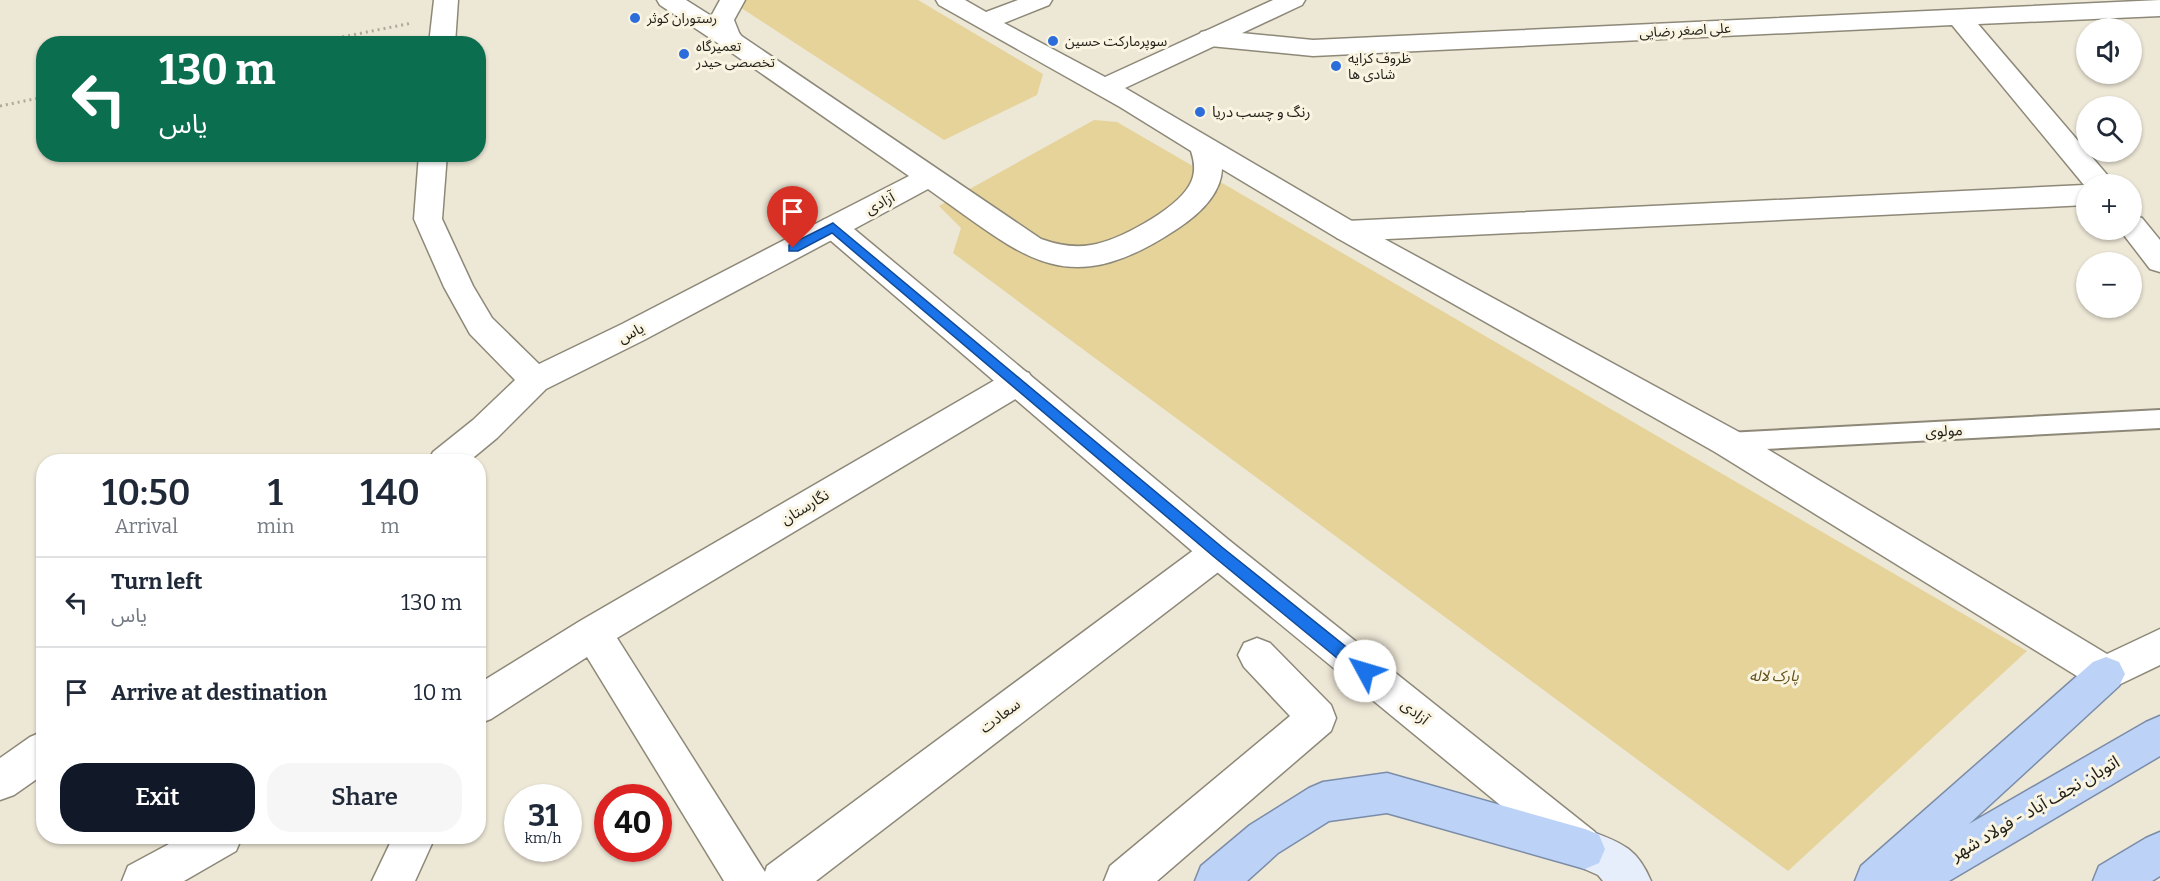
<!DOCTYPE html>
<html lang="en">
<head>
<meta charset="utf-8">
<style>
	body { margin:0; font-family:Bitter,"Noto Sans Arabic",serif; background:#f6f6f7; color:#1f2937; height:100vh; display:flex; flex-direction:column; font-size:22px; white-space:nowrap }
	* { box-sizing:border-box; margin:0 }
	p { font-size:20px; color:#747a83 }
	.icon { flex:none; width:33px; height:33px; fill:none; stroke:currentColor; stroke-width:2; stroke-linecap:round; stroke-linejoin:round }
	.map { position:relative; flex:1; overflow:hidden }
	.details { position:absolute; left:36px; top:454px; width:450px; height:390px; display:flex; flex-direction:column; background:#fff; border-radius:24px; box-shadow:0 2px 4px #0004 }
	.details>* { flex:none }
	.top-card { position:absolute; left:36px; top:36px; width:450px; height:126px; border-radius:24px; box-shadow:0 2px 4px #0004; background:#0b6e4f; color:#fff; overflow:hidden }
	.tools { position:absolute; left:2076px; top:18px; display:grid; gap:12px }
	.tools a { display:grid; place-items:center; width:66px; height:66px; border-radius:50%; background:#fff; box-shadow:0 2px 4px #0004; font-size:30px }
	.speed { position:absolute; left:504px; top:784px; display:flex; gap:12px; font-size:30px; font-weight:700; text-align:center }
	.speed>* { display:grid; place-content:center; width:78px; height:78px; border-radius:50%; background:#fff; box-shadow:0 2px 4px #0004; line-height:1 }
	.speed small { font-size:15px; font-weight:400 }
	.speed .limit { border:9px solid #d22; background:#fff; color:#111 }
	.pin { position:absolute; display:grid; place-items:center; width:51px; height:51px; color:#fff; margin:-62px -26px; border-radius:50% 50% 50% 0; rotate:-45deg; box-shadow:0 0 6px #0007 }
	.pin .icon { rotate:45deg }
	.me { position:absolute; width:66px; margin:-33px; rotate:309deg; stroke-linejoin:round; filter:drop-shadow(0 0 4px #0008) }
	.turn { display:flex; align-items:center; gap:21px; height:126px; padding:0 24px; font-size:27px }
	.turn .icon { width:78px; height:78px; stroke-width:2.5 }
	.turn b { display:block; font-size:42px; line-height:51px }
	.eta { display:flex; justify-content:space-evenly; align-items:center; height:102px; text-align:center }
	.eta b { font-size:36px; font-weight:600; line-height:42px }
	.button { display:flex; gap:12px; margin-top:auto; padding:12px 24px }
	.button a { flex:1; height:69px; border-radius:24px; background:#111827; color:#fff; font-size:24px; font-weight:600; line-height:69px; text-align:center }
	.button a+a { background:#f6f6f7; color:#1f2937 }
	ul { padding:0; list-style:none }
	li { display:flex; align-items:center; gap:18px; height:90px; padding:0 24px; border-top:2px solid #e0e1e3 }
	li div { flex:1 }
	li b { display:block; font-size:22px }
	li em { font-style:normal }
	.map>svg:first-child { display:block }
	.green { fill:#e5d39a }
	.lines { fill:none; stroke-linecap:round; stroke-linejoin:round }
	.service-casing { stroke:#8d8878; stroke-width:4 }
	.minor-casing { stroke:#8d8878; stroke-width:3 }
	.tertiary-casing { stroke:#8d8878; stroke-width:3 }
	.secondary-casing { stroke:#8d8878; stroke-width:3 }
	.trunk-casing { stroke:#7b8ca7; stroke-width:3 }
	.path { stroke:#aea99b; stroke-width:3; stroke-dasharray:2 4; stroke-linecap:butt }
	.service { fill:#fff; fill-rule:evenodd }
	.minor { fill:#fff; fill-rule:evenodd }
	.tertiary { fill:#fff; fill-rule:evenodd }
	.secondary { fill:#e6eefc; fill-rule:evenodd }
	.trunk { fill:#bcd2f6; fill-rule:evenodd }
	.route { fill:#1a73e8; stroke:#114b97; stroke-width:1.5 }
	.poi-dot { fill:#2d6dda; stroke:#faf5e3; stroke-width:2 }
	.labels { text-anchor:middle; stroke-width:6; stroke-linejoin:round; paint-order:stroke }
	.far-poi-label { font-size:14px; fill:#211f18; stroke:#faf5e3; text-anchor:start }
	.far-street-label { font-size:14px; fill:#211f18; stroke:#faf5e3 }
	.poi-label { font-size:15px; fill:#211f18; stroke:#faf5e3; text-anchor:start }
	.street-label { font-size:15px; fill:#211f18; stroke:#faf5e3 }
	.park-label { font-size:15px; font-style:italic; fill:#5f4f17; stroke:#faf5e3 }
	.near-street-label { font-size:18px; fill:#211f18; stroke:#faf5e3 }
</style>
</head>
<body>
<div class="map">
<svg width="2160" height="881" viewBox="0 0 2160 881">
	<rect width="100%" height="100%" fill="#ede7d6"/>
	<path class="green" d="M729,0H918L1043,74L1037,95L944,140Z
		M1094,120L1117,122L2027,651L1788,871L953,253L961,228L939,206Z"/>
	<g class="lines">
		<g class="service-casing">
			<path id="service" d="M2160,410V428L1727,451L1719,449L1716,442L1719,435L1727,433Z"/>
		</g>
		<g class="minor-casing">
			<path id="minor" d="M434,0H458L455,44H429Z
				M657,0H686L740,34L744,40L740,46L731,48L722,46L660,5Z
				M2160,0V16L1978,24L2109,177L2113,184H2086V205L1347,241L1337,238L1333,231L1337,224L1347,221L2084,185L1952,25L1313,56L1210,46L1201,44L1197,38L1201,32L1210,30L1313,40Z
				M419,154H447L442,219L473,286L492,318L539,364L622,324L823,220L833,217L843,220L847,227L843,234L644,340L546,389L497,438L468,462H428L433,452L473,420L515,380L470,334L444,287L414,219Z
				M2132,215L2142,218L2160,240V272L2150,269L2120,230H2132Z
				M1018,369L1029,373L1034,382L1029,391L617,638L765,872L767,866L1206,541L1218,537L1230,541L1236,552L1230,563L816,881H724L587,657L491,719L478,724V684L580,621L1007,373Z
				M1257,638L1270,643L1331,705L1336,718L1331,731L1157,881H1104L1110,866L1290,716L1244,667L1238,655L1244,643Z
				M44,731V774L14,795L0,800V758L30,737Z
				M182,837H242L236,851L184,881H122L128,866Z
				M393,837H435L415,881H372Z"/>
		</g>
		<g class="tertiary-casing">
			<path id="tertiary" d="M720,0H745L734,20L740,35L1041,239C1058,245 1074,248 1091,245C1118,241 1175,210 1189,186C1196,175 1195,163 1191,151L1120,107L939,5L936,0H965L986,12L1018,0H1052L1049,5L1004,23L1105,77L1273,0H1305L1302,5L1125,88L1357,224L1739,432L2107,654L2160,629V665L2106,691L2093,686L1715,452L1337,238L1222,169C1221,195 1197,216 1177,229C1064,304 1024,256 928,189L854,229L1230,541L1595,832L1601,846L1595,860L1581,866L1567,860L1206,563L823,234L819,227L823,220L909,176L722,46L712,28L709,20Z"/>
		</g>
		<g class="secondary-casing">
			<path id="secondary" d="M1585,829C1618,842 1636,845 1651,881H1603L1598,875L1571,863L1565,849L1571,835Z"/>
		</g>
		<g class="trunk-casing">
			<path id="trunk" d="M2106,657L2119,662L2125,674L2119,686L1969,824L2146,722L2160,716V756L1949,881H1855L1861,866L2093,662Z
				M1387,773L1585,829L1599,835L1605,849L1599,863L1585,869L1387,813L1329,821L1278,853L1247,881H1195L1201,866L1250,825L1309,788L1323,782Z
				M2160,832V876L2152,881H2093L2099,866L2146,838Z"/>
		</g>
		<path class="path" d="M307,44L412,23
			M0,106L44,97"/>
		<use href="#service" class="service"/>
		<use href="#minor" class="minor"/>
		<use href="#tertiary" class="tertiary"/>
		<use href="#secondary" class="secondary"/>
		<use href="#trunk" class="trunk"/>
	</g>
	<path class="route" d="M833,223L1223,548L1370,666L1372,671L1370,676L1365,678L1359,676L1213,556L832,233L798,251H789V245Z"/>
	<g class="poi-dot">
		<circle cx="635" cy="18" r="6"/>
		<circle cx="1053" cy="41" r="6"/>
		<circle cx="684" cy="54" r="6"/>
		<circle cx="1336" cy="66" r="6"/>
		<circle cx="1200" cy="112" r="6"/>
	</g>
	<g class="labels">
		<g class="far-poi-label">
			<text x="647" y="23">رستوران کوثر</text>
			<text x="1065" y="46">سوپرمارکت حسین</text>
			<text x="696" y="51">تعمیرگاه<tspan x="696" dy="16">تخصصی حیدر</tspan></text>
			<text x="1348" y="63">ظروف کرایه<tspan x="1348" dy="16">شادی ها</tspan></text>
		</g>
		<g class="far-street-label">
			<text transform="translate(1685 30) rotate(-3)" y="5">علی اصغر رضایی</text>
		</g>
		<g class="poi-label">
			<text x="1212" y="117">رنگ و چسب دریا</text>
		</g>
		<g class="street-label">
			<text transform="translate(880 203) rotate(-28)" y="5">آزادی</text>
			<text transform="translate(631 333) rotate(-27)" y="5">یاس</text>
			<text transform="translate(1944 431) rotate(-3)" y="5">مولوی</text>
			<text transform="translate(805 507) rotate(-31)" y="5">نگارستان</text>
			<text transform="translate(1415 712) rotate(39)" y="5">آزادی</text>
			<text transform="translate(1000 716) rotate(-37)" y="5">سعادت</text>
		</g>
		<g class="park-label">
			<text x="1774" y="681">پارک لاله</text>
		</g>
		<g class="near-street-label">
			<text transform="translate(2035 808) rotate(-30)" y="6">اتوبان نجف آباد - فولاد شهر</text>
		</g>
	</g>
</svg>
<div class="tools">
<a><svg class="icon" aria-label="sound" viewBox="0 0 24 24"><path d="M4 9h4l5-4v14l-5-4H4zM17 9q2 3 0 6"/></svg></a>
<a><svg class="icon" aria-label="search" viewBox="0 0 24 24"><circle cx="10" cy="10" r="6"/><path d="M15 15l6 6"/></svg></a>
<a>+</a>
<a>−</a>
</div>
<div class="speed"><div>31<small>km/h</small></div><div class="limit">40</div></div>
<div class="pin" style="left:793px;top:248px;background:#d93025"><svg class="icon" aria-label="arrive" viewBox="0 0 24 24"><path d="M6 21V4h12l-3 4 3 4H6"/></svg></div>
<svg class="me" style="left:1365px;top:671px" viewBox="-20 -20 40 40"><circle r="19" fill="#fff"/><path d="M0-13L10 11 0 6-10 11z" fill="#1a73e8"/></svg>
<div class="top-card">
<div class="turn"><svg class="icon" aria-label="left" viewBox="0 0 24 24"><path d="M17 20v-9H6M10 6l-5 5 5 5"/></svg><div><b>130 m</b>یاس</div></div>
</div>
<section class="details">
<div class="eta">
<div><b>10:50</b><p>Arrival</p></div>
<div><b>1</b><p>min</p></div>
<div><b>140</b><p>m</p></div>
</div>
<ul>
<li><svg class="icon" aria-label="left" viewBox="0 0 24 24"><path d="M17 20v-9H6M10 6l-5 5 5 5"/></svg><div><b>Turn left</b><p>یاس</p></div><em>130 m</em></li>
<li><svg class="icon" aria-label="arrive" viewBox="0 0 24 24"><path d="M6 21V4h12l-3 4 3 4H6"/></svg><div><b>Arrive at destination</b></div><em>10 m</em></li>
</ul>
<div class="button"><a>Exit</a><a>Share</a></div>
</section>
</div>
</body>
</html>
